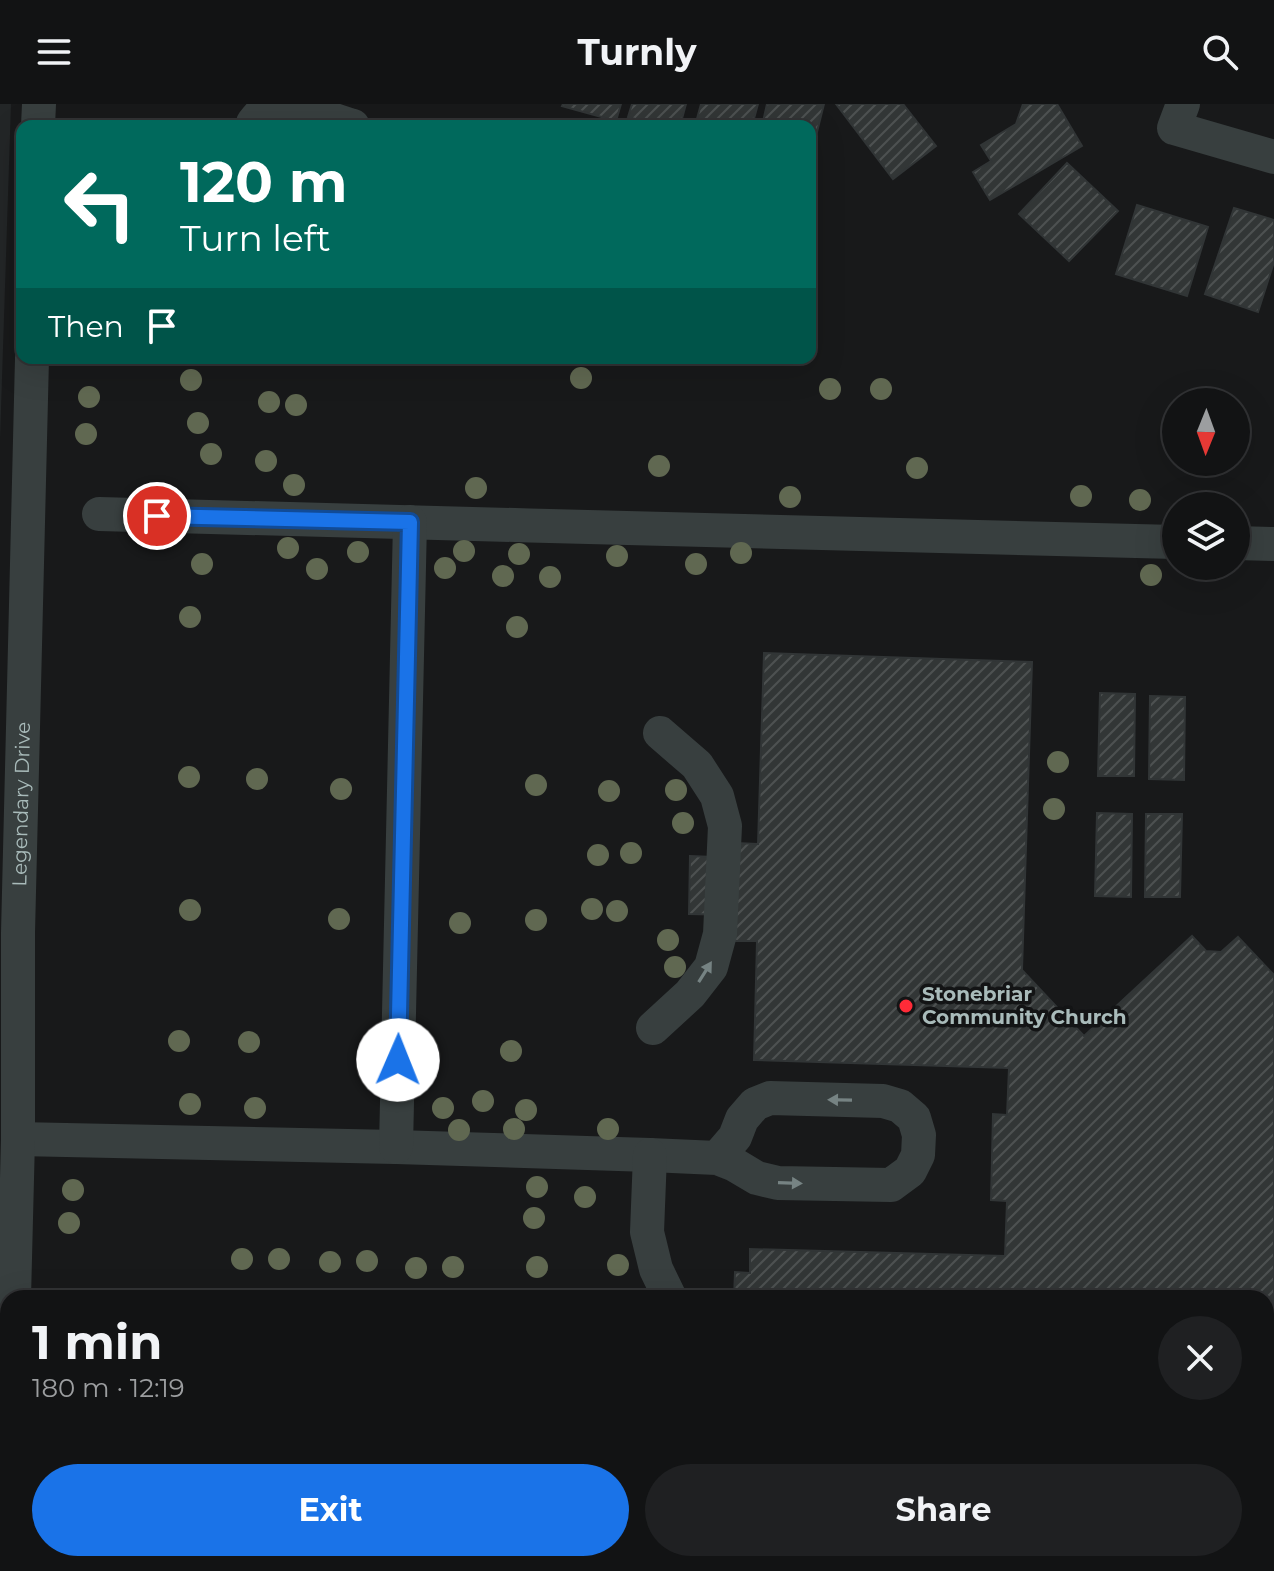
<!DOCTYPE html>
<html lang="en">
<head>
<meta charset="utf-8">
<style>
	body { margin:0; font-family:Montserrat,sans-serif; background:#1f2022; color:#f1f3f6; height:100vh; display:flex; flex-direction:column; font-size:30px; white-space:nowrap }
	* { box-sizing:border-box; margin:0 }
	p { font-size:26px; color:#9c9ea0 }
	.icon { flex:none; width:44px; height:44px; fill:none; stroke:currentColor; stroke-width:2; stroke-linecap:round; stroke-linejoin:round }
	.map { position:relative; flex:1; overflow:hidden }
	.details { position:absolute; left:0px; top:1186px; width:1274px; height:282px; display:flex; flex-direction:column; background:#121314; border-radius:24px 24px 0 0; box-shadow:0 8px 32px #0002,0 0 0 2px #313234 }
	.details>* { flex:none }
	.hud { position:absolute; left:16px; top:16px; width:800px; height:244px; border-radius:16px; box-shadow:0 8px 32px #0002,0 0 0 2px #313234; background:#00695c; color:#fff; overflow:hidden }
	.needle { width:52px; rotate:181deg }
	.tools { position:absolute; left:1162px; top:284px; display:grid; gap:16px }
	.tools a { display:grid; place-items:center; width:88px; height:88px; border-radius:50%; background:#121314; box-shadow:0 8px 32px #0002,0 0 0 2px #313234; font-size:40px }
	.pin { position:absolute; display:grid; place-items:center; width:68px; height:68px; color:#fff; margin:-34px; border:4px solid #fff; border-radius:50%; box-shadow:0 2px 8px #0007 }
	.me { position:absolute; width:88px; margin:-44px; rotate:1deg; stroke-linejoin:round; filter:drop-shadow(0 0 6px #0008) }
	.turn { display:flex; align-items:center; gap:28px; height:168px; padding:0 32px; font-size:36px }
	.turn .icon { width:104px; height:104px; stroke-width:2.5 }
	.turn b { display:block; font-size:56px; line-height:68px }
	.then { display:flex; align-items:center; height:76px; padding:0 32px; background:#0003; gap:16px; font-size:30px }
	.round { display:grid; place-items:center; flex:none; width:84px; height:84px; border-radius:42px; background:#1f2022 }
	.overview { display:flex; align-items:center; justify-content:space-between; height:136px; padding:0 32px }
	h1 { font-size:48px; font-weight:700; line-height:60px }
	.primary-button { display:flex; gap:16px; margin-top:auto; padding:16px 32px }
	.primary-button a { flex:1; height:92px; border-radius:48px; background:#1a73e8; color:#fff; font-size:32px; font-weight:700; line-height:92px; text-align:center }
	.primary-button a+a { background:#1f2022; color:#f1f3f6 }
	header { display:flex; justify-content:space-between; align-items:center; height:104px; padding:0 32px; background:#121314; font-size:36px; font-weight:700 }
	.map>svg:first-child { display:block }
	.built { fill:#232627 }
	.building { fill:url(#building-hatch); stroke:#313536; stroke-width:2 }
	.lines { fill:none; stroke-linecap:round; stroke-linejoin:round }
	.minor { stroke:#383f3f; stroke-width:34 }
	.tree { fill:#606851 }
	.oneway { fill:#768383 }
	.route-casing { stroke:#114b97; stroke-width:20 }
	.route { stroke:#1a73e8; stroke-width:14 }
	.poi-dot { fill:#ff2b38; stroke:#131415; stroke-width:3 }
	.labels { text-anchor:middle; stroke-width:7; stroke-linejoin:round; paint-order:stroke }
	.street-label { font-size:20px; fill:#a9bbba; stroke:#131415 }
	.poi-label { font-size:20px; font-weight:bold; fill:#a9bbba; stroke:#131415; text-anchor:start }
</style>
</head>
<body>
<header><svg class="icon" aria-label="menu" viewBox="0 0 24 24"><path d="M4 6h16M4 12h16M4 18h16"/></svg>Turnly<svg class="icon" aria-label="search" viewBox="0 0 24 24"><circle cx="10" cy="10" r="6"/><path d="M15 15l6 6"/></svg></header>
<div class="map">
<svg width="1274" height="1467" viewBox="0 0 1274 1467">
	<defs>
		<pattern id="building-hatch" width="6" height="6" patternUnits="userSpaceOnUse" patternTransform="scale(2)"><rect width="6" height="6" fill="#323636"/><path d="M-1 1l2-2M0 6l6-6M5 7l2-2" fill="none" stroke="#4d5151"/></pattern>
	</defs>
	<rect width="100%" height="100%" fill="#18191a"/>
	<path class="built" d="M0,0H11L0,336Z"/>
	<path class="building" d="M563,0H621L616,17L562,2Z
		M632,0H686L680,22H660L628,13Z
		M701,0H758L752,22H695Z
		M767,0H824L810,56V22H762Z
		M836,0H903L936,42L893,75Z
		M1023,0H1057L1082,42L990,96L973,68L991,57L981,41L1016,20Z
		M1067,59L1118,107L1069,157L1019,110Z
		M1137,101L1208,123L1187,192L1116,170Z
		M1234,104L1274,116V158L1258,208L1205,190Z
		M764,549L1032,558L1022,866L1084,932L1192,832L1206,847L1221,848L1238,833L1274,871V1237H1266V1194H734L735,1168L750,1169V1145L1005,1152L1007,1097L991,1096L993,1010L1007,1011L1009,964L754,956L757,837H734L737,739L758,740Z
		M1100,589L1135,590L1134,672H1098Z
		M1150,592L1185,593L1184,676L1149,675Z
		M1097,709L1132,710L1131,793L1095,792Z
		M1146,710H1182L1180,793H1145Z
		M690,752L737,754L735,811L689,810Z"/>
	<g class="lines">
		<g class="minor">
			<path d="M1183,0L1174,24L1274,53"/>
			<path d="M253,19C258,12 263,6 272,4C290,0 334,16 353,22"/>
			<path d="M38,22L39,0"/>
			<path d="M99,410C458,419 817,430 1176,438"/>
			<path d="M1236,439L1274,440"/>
			<path d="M653,924L690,890L711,863L720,830L725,722L717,692L697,661L660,629"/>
			<path d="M18,1035L396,1043L650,1051L717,1054L735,1061L757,1074L778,1079L891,1081L910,1067L918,1051L919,1031L914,1014L900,1002L883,997L770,994L755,1000L742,1015L735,1033L717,1054"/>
			<path d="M396,1043L410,418"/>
			<path d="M650,1051L647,1128L656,1165L670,1194"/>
			<path id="s1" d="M14,1194L18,1035V829L32,254"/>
			<path d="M1266,1397L1274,1398"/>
			<path d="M4,1467L8,1408"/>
			<path d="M670,1467V1460"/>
		</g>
	</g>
	<g class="tree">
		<circle cx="581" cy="274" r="11"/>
		<circle cx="191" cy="276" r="11"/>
		<circle cx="830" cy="285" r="11"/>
		<circle cx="881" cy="285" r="11"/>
		<circle cx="89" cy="293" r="11"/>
		<circle cx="269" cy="298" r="11"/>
		<circle cx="296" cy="301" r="11"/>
		<circle cx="198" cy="319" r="11"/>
		<circle cx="86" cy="330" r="11"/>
		<circle cx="211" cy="350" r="11"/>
		<circle cx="266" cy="357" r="11"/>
		<circle cx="659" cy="362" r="11"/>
		<circle cx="917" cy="364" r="11"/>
		<circle cx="294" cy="381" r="11"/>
		<circle cx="476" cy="384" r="11"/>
		<circle cx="1081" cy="392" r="11"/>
		<circle cx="790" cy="393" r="11"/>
		<circle cx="1140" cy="396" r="11"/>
		<circle cx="288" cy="444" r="11"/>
		<circle cx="464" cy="447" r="11"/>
		<circle cx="358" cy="448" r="11"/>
		<circle cx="741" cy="449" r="11"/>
		<circle cx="519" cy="450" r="11"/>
		<circle cx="617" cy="452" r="11"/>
		<circle cx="202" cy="460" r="11"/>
		<circle cx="696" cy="460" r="11"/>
		<circle cx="445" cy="464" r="11"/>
		<circle cx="317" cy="465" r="11"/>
		<circle cx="1151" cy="471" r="11"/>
		<circle cx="503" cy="472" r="11"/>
		<circle cx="550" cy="473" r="11"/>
		<circle cx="190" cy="513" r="11"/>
		<circle cx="517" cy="523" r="11"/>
		<circle cx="1058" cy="658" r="11"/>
		<circle cx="189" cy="673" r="11"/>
		<circle cx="257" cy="675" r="11"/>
		<circle cx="536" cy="681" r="11"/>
		<circle cx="341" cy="685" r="11"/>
		<circle cx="676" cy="686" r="11"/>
		<circle cx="609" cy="687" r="11"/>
		<circle cx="1054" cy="705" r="11"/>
		<circle cx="683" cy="719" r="11"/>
		<circle cx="631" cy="749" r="11"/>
		<circle cx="598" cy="751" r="11"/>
		<circle cx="592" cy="805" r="11"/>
		<circle cx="190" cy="806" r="11"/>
		<circle cx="617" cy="807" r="11"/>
		<circle cx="339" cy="815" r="11"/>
		<circle cx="536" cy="816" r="11"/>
		<circle cx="460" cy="819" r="11"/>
		<circle cx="668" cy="836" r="11"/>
		<circle cx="675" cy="863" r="11"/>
		<circle cx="179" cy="937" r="11"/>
		<circle cx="249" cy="938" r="11"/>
		<circle cx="511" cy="947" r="11"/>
		<circle cx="483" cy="997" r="11"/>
		<circle cx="190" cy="1000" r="11"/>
		<circle cx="255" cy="1004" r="11"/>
		<circle cx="443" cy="1004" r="11"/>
		<circle cx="526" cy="1006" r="11"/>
		<circle cx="514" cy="1025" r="11"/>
		<circle cx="608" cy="1025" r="11"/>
		<circle cx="459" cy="1026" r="11"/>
		<circle cx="537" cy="1083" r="11"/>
		<circle cx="73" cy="1086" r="11"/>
		<circle cx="585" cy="1093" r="11"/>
		<circle cx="534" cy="1114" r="11"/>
		<circle cx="69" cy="1119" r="11"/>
		<circle cx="242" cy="1155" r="11"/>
		<circle cx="279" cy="1155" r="11"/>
		<circle cx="367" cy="1157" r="11"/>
		<circle cx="330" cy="1158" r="11"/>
		<circle cx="618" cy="1161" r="11"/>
		<circle cx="453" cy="1163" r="11"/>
		<circle cx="537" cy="1163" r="11"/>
		<circle cx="416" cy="1164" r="11"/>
	</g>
	<defs><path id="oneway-solid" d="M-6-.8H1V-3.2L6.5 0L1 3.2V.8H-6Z" transform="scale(2)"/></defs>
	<g class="oneway">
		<use href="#oneway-solid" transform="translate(705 868) rotate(-58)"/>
		<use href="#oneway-solid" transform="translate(840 996) rotate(-179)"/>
		<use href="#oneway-solid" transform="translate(790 1079) rotate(2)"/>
	</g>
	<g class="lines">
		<g class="route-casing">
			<path id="route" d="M157,412L410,418L398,956"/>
		</g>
		<use href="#route" class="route"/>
	</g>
	<circle class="poi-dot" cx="906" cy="902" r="8"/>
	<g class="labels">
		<g class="street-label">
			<text dy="7" stroke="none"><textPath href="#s1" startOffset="494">Legendary Drive</textPath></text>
		</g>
		<g class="poi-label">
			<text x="922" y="897">Stonebriar<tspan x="922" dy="23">Community Church</tspan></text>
		</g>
	</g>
</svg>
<div class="tools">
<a><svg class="needle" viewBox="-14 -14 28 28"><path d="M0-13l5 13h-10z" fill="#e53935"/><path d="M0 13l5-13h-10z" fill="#9c9ea0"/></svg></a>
<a><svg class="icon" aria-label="layers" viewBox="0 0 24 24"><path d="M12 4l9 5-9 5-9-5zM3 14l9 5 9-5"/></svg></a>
</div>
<div class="pin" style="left:157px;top:412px;background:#d93025"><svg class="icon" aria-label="arrive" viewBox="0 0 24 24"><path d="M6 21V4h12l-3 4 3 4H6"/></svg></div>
<svg class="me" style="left:398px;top:956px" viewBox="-20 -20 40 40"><circle r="19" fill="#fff"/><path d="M0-13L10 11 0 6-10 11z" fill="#1a73e8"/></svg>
<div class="hud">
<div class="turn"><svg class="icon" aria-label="left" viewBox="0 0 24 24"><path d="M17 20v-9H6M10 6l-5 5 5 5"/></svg><div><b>120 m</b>Turn left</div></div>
<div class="then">Then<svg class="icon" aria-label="arrive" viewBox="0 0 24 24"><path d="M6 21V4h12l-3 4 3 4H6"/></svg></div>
</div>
<section class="details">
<div class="overview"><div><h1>1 min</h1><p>180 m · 12:19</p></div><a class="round"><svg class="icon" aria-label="close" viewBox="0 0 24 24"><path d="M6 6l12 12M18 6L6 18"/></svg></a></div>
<div class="primary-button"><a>Exit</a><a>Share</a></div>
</section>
</div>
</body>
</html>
